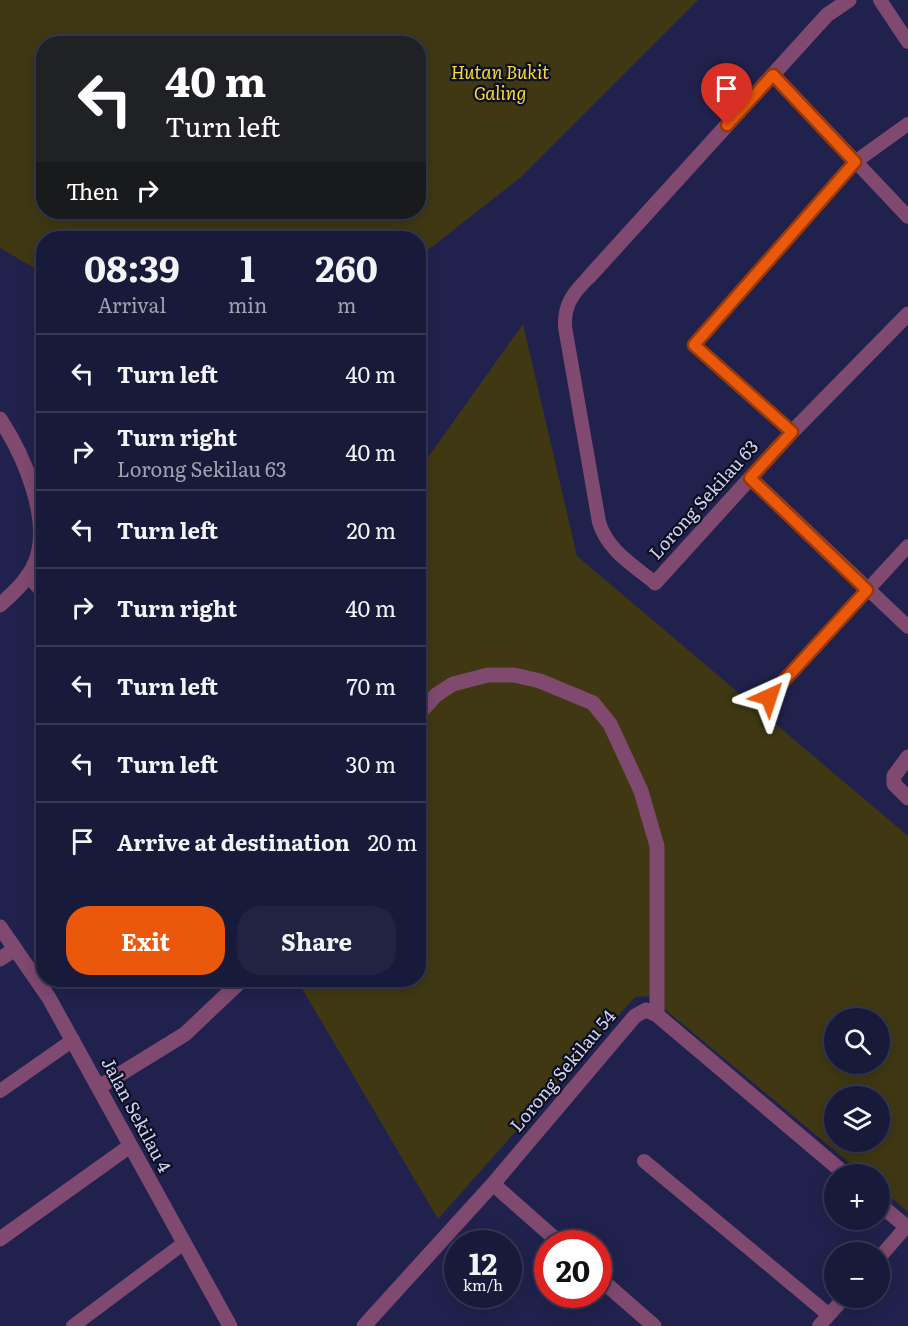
<!DOCTYPE html>
<html lang="en">
<head>
<meta charset="utf-8">
<style>
	body { margin:0; font-family:Literata,serif; background:#212342; color:#f1f3f6; height:100vh; display:flex; flex-direction:column; font-size:22px; white-space:nowrap }
	* { box-sizing:border-box; margin:0 }
	p { font-size:20px; color:#9fa1af }
	.icon { flex:none; width:33px; height:33px; fill:none; stroke:currentColor; stroke-width:2; stroke-linecap:round; stroke-linejoin:round }
	.map { position:relative; flex:1; overflow:hidden }
	.drawer { position:absolute; left:36px; top:231px; width:390px; height:756px; display:flex; flex-direction:column; background:#181a3a; border-radius:24px; box-shadow:0 3px 15px #0003,0 0 0 2px #363854 }
	.drawer>* { flex:none }
	.top-card { position:absolute; left:36px; top:36px; width:390px; height:183px; border-radius:24px; box-shadow:0 3px 15px #0003,0 0 0 2px #363854; background:#202124; color:#fff; overflow:hidden }
	.controls { position:absolute; left:824px; top:1008px; display:grid; gap:12px }
	.controls a { display:grid; place-items:center; width:66px; height:66px; border-radius:50%; background:#181a3a; box-shadow:0 3px 15px #0003,0 0 0 2px #363854; font-size:30px }
	.speed { position:absolute; left:444px; top:1230px; display:flex; gap:12px; font-size:30px; font-weight:700; text-align:center }
	.speed>* { display:grid; place-content:center; width:78px; height:78px; border-radius:50%; background:#181a3a; box-shadow:0 3px 15px #0003,0 0 0 2px #363854; line-height:1 }
	.speed small { font-size:15px; font-weight:400 }
	.speed .limit { border:9px solid #d22; background:#fff; color:#111 }
	.pin { position:absolute; display:grid; place-items:center; width:51px; height:51px; color:#fff; margin:-62px -26px; border-radius:50% 50% 50% 0; rotate:-45deg; box-shadow:0 0 6px #0007 }
	.pin .icon { rotate:45deg }
	.me { position:absolute; width:66px; margin:-33px; rotate:42deg; stroke-linejoin:round; filter:drop-shadow(0 0 4px #0008) }
	.turn { display:flex; align-items:center; gap:21px; height:126px; padding:0 30px; font-size:27px }
	.turn .icon { width:78px; height:78px; stroke-width:2.5 }
	.turn b { display:block; font-size:42px; line-height:51px }
	.then { display:flex; align-items:center; height:57px; padding:0 30px; background:#0003; gap:12px; font-size:22px }
	.eta { display:flex; justify-content:space-evenly; align-items:center; height:102px; text-align:center }
	.eta b { font-size:36px; font-weight:700; line-height:42px }
	.cta { display:flex; gap:12px; margin-top:auto; padding:12px 30px }
	.cta a { flex:1; height:69px; border-radius:24px; background:#ea580c; color:#fff; font-size:24px; font-weight:700; line-height:69px; text-align:center }
	.cta a+a { background:#212342; color:#f1f3f6 }
	ul { padding:0; list-style:none }
	li { display:flex; align-items:center; gap:18px; height:78px; padding:0 30px; border-top:2px solid #363854 }
	li div { flex:1 }
	li b { display:block; font-size:22px }
	li em { font-style:normal }
	.map>svg:first-child { display:block }
	.green { fill:#3f3813; fill-rule:evenodd }
	.lines { fill:none; stroke-linecap:round; stroke-linejoin:round }
	.service { stroke:#804970; stroke-width:14 }
	.minor { stroke:#804970; stroke-width:15 }
	.tertiary { stroke:#804970; stroke-width:15 }
	.route-casing { stroke:#983908; stroke-width:15 }
	.route { stroke:#ea580c; stroke-width:10 }
	.labels { text-anchor:middle; stroke-width:4.5; stroke-linejoin:round; paint-order:stroke }
	.park-label { font-size:18px; font-style:italic; fill:#f8da32; stroke:#0d0e22 }
	.street-label { font-size:18px; fill:#cdd2ee; stroke:#0d0e22 }
</style>
</head>
<body>
<div class="map">
<svg width="908" height="1326" viewBox="0 0 908 1326">
	<rect width="100%" height="100%" fill="#20224d"/>
	<path class="green" d="M0,0H698L521,177L419,257L418,238H44L43,273L0,248ZM44,44H418V212H44Z
		M523,324L577,556L908,836V1212L879,1187V1174H863L649,996L635,997L438,1219L297,980H418L419,470ZM834,1018H879V1064H834ZM834,1096H879V1142H834Z"/>
	<g class="lines">
		<path class="service" d="M880,0L908,42
			M773,74L908,217
			M589,277C573,293 564,304 565,327L599,522C607,550 633,565 655,583
			M792,432L694,345L855,162L908,124
			M751,478L908,627
			M769,697L908,546
			M0,1091L73,1040
			M644,1161L829,1315
			M879,1258L906,1227
			M73,1326L184,1243
			M819,1326L844,1298"/>
		<path class="minor" d="M589,277L827,15L849,0
			M0,419C23,454 53,520 35,563C28,580 13,593 0,605
			M28,575L44,593
			M655,583L792,432L908,314
			M418,715L436,695L453,684L488,675H514L540,681L593,703L610,724L641,791L657,846V1015
			M908,757L894,776V784L908,798
			M0,959L15,949
			M99,1087L185,1034L242,980
			M493,1184L561,1244
			M879,1204L908,1228
			M0,1239L130,1146
			M598,1277L654,1326
			M364,1326L493,1184L635,1016L646,1010L657,1015L845,1174"/>
		<path class="tertiary" d="M0,927L49,998L230,1326"/>
	</g>
	<g class="lines">
		<g class="route-casing">
			<path id="route" d="M727,125L773,75L855,162L694,345L792,432L750,478L867,590L769,697"/>
		</g>
		<use href="#route" class="route"/>
	</g>
	<g class="labels">
		<g class="park-label">
			<text x="500" y="79">Hutan Bukit<tspan x="500" dy="21">Galing</tspan></text>
		</g>
		<g class="street-label">
			<text transform="translate(704 500) rotate(-48)" y="6">Lorong Sekilau 63</text>
			<text transform="translate(563 1071) rotate(-50)" y="6">Lorong Sekilau 54</text>
			<text transform="translate(136 1115) rotate(62)" y="6">Jalan Sekilau 4</text>
		</g>
	</g>
</svg>
<div class="controls">
<a><svg class="icon" aria-label="search" viewBox="0 0 24 24"><circle cx="10" cy="10" r="6"/><path d="M15 15l6 6"/></svg></a>
<a><svg class="icon" aria-label="layers" viewBox="0 0 24 24"><path d="M12 4l9 5-9 5-9-5zM3 14l9 5 9-5"/></svg></a>
<a>+</a>
<a>−</a>
</div>
<div class="speed"><div>12<small>km/h</small></div><div class="limit">20</div></div>
<div class="pin" style="left:727px;top:125px;background:#d93025"><svg class="icon" aria-label="arrive" viewBox="0 0 24 24"><path d="M6 21V4h12l-3 4 3 4H6"/></svg></div>
<svg class="me" style="left:769px;top:697px" viewBox="-20 -20 40 40"><path d="M0-17L14 15 0 8-14 15z" fill="#ea580c" stroke="#fff" stroke-width="4"/></svg>
<div class="top-card">
<div class="turn"><svg class="icon" aria-label="left" viewBox="0 0 24 24"><path d="M17 20v-9H6M10 6l-5 5 5 5"/></svg><div><b>40 m</b>Turn left</div></div>
<div class="then">Then<svg class="icon" aria-label="right" viewBox="0 0 24 24"><path d="M7 20v-9h11M14 6l5 5-5 5"/></svg></div>
</div>
<section class="drawer">
<div class="eta">
<div><b>08:39</b><p>Arrival</p></div>
<div><b>1</b><p>min</p></div>
<div><b>260</b><p>m</p></div>
</div>
<ul>
<li><svg class="icon" aria-label="left" viewBox="0 0 24 24"><path d="M17 20v-9H6M10 6l-5 5 5 5"/></svg><div><b>Turn left</b></div><em>40 m</em></li>
<li><svg class="icon" aria-label="right" viewBox="0 0 24 24"><path d="M7 20v-9h11M14 6l5 5-5 5"/></svg><div><b>Turn right</b><p>Lorong Sekilau 63</p></div><em>40 m</em></li>
<li><svg class="icon" aria-label="left" viewBox="0 0 24 24"><path d="M17 20v-9H6M10 6l-5 5 5 5"/></svg><div><b>Turn left</b></div><em>20 m</em></li>
<li><svg class="icon" aria-label="right" viewBox="0 0 24 24"><path d="M7 20v-9h11M14 6l5 5-5 5"/></svg><div><b>Turn right</b></div><em>40 m</em></li>
<li><svg class="icon" aria-label="left" viewBox="0 0 24 24"><path d="M17 20v-9H6M10 6l-5 5 5 5"/></svg><div><b>Turn left</b></div><em>70 m</em></li>
<li><svg class="icon" aria-label="left" viewBox="0 0 24 24"><path d="M17 20v-9H6M10 6l-5 5 5 5"/></svg><div><b>Turn left</b></div><em>30 m</em></li>
<li><svg class="icon" aria-label="arrive" viewBox="0 0 24 24"><path d="M6 21V4h12l-3 4 3 4H6"/></svg><div><b>Arrive at destination</b></div><em>20 m</em></li>
</ul>
<div class="cta"><a>Exit</a><a>Share</a></div>
</section>
</div>
</body>
</html>
